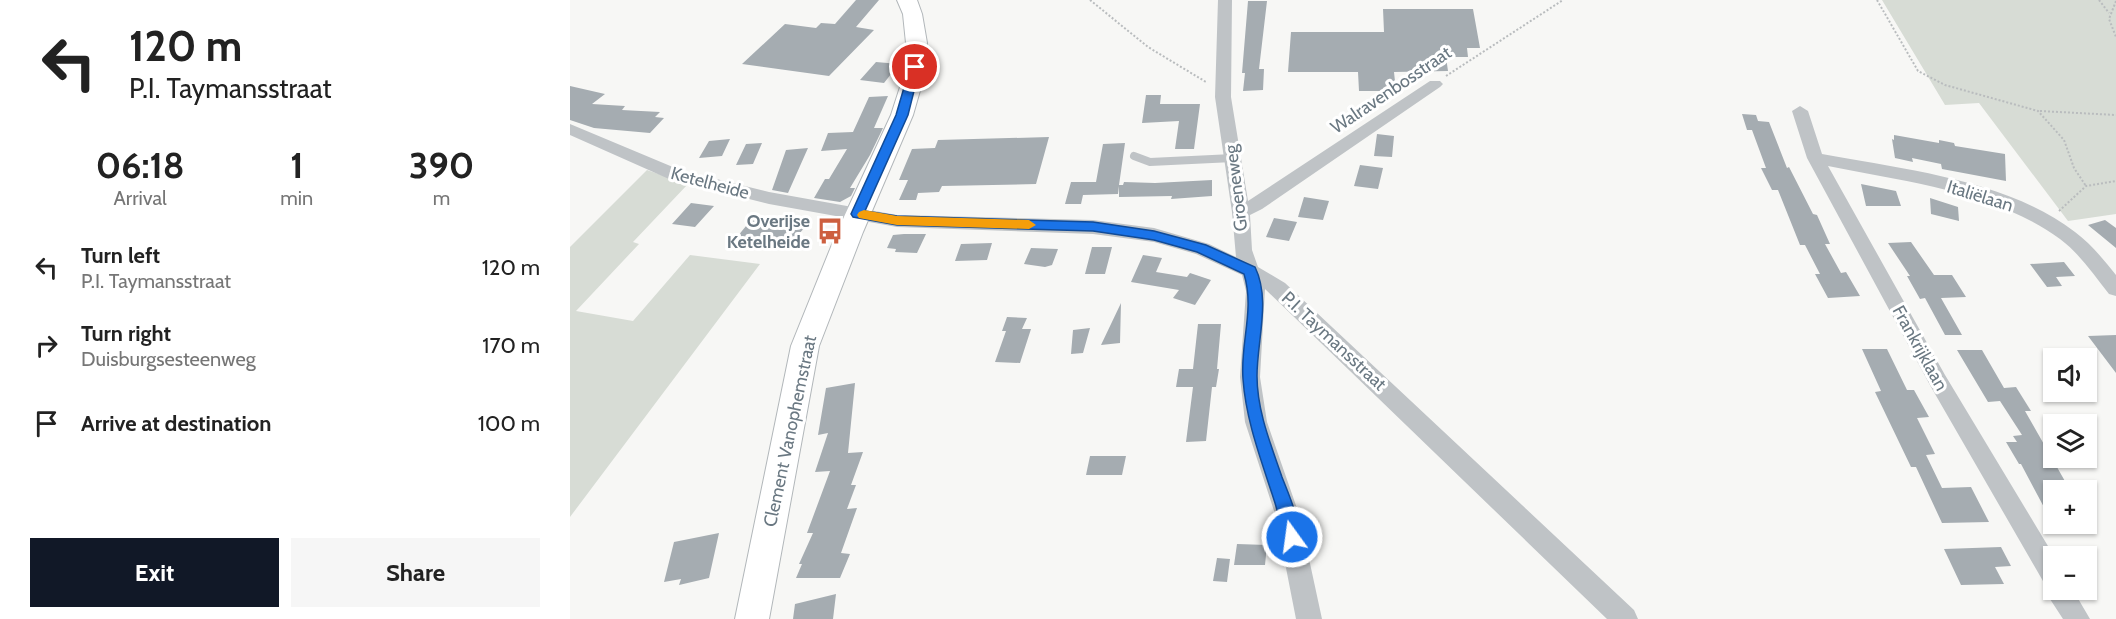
<!DOCTYPE html>
<html lang="en">
<head>
<meta charset="utf-8">
<style>
	body { margin:0; font-family:Cabin,sans-serif; background:#f6f6f6; color:#222; height:100vh; display:flex; flex-direction:column; font-size:22px; white-space:nowrap }
	* { box-sizing:border-box; margin:0 }
	p { font-size:20px; color:#767676 }
	.icon { flex:none; width:33px; height:33px; fill:none; stroke:currentColor; stroke-width:2; stroke-linecap:round; stroke-linejoin:round }
	.map { position:relative; flex:1; overflow:hidden }
	.sheet { display:flex; flex-direction:column; background:#fff; width:570px }
	.sheet>* { flex:none }
	.banner { background:#fff; color:#222; overflow:hidden }
	.buttons { position:absolute; left:1473px; top:348px; display:grid; gap:12px }
	.buttons a { display:grid; place-items:center; width:54px; height:54px; border-radius:0px; background:#fff; box-shadow:0 2px 4px #0004; font-size:30px }
	.pin { position:absolute; display:grid; place-items:center; width:51px; height:51px; color:#fff; margin:-26px; border:3px solid #fff; border-radius:50%; box-shadow:0 2px 6px #0007 }
	.me { position:absolute; width:66px; margin:-33px; rotate:346deg; stroke-linejoin:round; filter:drop-shadow(0 0 4px #0008) }
	.turn { display:flex; align-items:center; gap:21px; height:126px; padding:0 30px; font-size:27px }
	.turn .icon { width:78px; height:78px; stroke-width:2.5 }
	.turn b { display:block; font-size:42px; line-height:51px }
	.eta { display:flex; justify-content:space-evenly; align-items:center; height:102px; text-align:center }
	.eta b { font-size:36px; font-weight:700; line-height:42px }
	.primary-button { display:flex; gap:12px; margin-top:auto; padding:12px 30px }
	.primary-button a { flex:1; height:69px; border-radius:0px; background:#111827; color:#fff; font-size:24px; font-weight:700; line-height:69px; text-align:center }
	.primary-button a+a { background:#f6f6f6; color:#222 }
	ul { padding:0; list-style:none }
	li { display:flex; align-items:center; gap:18px; height:78px; padding:0 30px }
	li div { flex:1 }
	li b { display:block; font-size:22px }
	li em { font-style:normal }
	main { display:flex; flex:1; min-height:0 }
	.map>svg:first-child { display:block }
	.green { fill:#d7dcd5 }
	.building { fill:#a5acb1 }
	.lines { fill:none; stroke-linecap:round; stroke-linejoin:round }
	.secondary-casing { stroke:#b2b7ba; stroke-width:2 }
	.path { stroke:#b9bcbe; stroke-width:2; stroke-dasharray:2 2; stroke-linecap:butt }
	.lane { stroke:#bfc3c6; stroke-width:8 }
	.street { fill:#bfc3c6; fill-rule:evenodd }
	.secondary { fill:#fff; fill-rule:evenodd }
	.route { fill:#1a73e8; stroke:#114b97; stroke-width:1.5 }
	.slow { fill:#f59e0b }
	.labels { text-anchor:middle; stroke-width:6; stroke-linejoin:round; paint-order:stroke }
	.street-label { font-size:18px; fill:#6a7882; stroke:#fff }
	.poi-label { font-size:18px; font-weight:bold; fill:#6a7882; stroke:#fff; text-anchor:end }
</style>
</head>
<body>
<main>
<section class="sheet">
<div class="banner">
<div class="turn"><svg class="icon" aria-label="left" viewBox="0 0 24 24"><path d="M17 20v-9H6M10 6l-5 5 5 5"/></svg><div><b>120 m</b>P.I. Taymansstraat</div></div>
</div>
<div class="eta">
<div><b>06:18</b><p>Arrival</p></div>
<div><b>1</b><p>min</p></div>
<div><b>390</b><p>m</p></div>
</div>
<ul>
<li><svg class="icon" aria-label="left" viewBox="0 0 24 24"><path d="M17 20v-9H6M10 6l-5 5 5 5"/></svg><div><b>Turn left</b><p>P.I. Taymansstraat</p></div><em>120 m</em></li>
<li><svg class="icon" aria-label="right" viewBox="0 0 24 24"><path d="M7 20v-9h11M14 6l5 5-5 5"/></svg><div><b>Turn right</b><p>Duisburgsesteenweg</p></div><em>170 m</em></li>
<li><svg class="icon" aria-label="arrive" viewBox="0 0 24 24"><path d="M6 21V4h12l-3 4 3 4H6"/></svg><div><b>Arrive at destination</b></div><em>100 m</em></li>
</ul>
<div class="primary-button"><a>Exit</a><a>Share</a></div>
</section>
<div class="map">
<svg width="1546" height="619" viewBox="0 0 1546 619">
	<rect width="100%" height="100%" fill="#f7f7f5"/>
	<path class="green" d="M1312,0H1546V214L1498,221L1409,103L1375,105Z
		M77,170L118,184L63,242L69,244L6,311L63,321L120,255L190,264L0,517V247Z"/>
	<path class="building" d="M286,0H309L286,27L304,30L259,76L172,64L215,24L246,28L251,23L265,24Z
		M678,1H697L689,69H694L693,90L673,91L675,73H672Z
		M813,9H903L910,48H897L898,57H876L878,71L824,72L826,91H789L788,72H718L721,32H814Z
		M306,62L329,64L314,83L290,80Z
		M0,86L35,94L22,104L55,106L52,110L90,112L85,117L94,118L80,133L24,128L0,120Z
		M576,95H591L590,104H630L624,149H605L609,121L572,123Z
		M318,96L304,128H313L300,155L280,188H285L281,196L270,202L244,198L255,179H259L277,149L251,151L258,133L283,132L299,97Z
		M1172,114L1186,115L1188,121L1199,122L1217,168L1219,167L1243,214L1247,215L1260,244H1255L1271,273L1276,272L1290,296L1258,298L1245,274H1250L1235,245H1230L1208,190H1202L1191,168H1196L1182,130H1177Z
		M807,134L824,136L822,157L804,156Z
		M1324,135L1369,143V140L1384,143L1385,146L1435,154L1436,181L1372,169L1371,164L1342,158L1343,162L1325,158L1322,139L1324,140Z
		M479,137L466,184L372,186L369,192L348,193L346,200H329L338,180H329L342,149L365,148L368,140Z
		M160,139L152,156L129,158L139,141Z
		M192,143L183,164L166,165L176,144Z
		M555,143L549,185H553L554,182L585,183L642,180V196L601,199L602,196L549,197V186L548,194L513,195L511,204H495L501,182H526L533,144Z
		M238,148L218,193L202,190L216,150Z
		M790,165L813,168L808,189L784,186Z
		M1291,184L1326,191L1331,206H1296Z
		M734,197L759,201L753,220L728,217Z
		M1360,198L1388,207L1389,221L1361,214Z
		M121,203L144,206L125,227L102,224Z
		M704,218L727,222L719,241L696,237Z
		M195,219L200,220L236,226L221,243L167,237L181,220L193,222Z
		M1535,220L1546,228V248L1518,225Z
		M334,234H356L347,253L325,252L326,249L317,248L323,235Z
		M1341,242L1364,275H1382L1396,297L1371,298L1392,335H1375L1355,298L1350,299L1337,276H1340L1318,243Z
		M422,243L417,260L385,261L391,244Z
		M522,247H542L535,274H515Z
		M461,248L488,249L482,265L475,267L454,264Z
		M573,255L592,258L586,272L617,277L620,273L641,280L625,305L603,298L609,290L561,282Z
		M1494,262L1505,276L1486,277L1492,286L1477,287L1460,264Z
		M551,303L550,343L531,345Z
		M437,317L457,318L452,329H461L450,363L425,362L436,331H432Z
		M628,324H651L647,369H649L646,387H642L636,441L616,442L623,387H606L609,369H623Z
		M520,328L513,353L501,354L503,330Z
		M1546,335V373L1518,336Z
		M1292,349H1317L1337,390H1344L1359,417L1347,418L1365,454L1356,455L1372,488L1401,487L1419,522L1372,523L1346,467H1341L1305,392L1311,391Z
		M1387,350H1412L1434,388L1446,387L1461,411H1455L1500,490H1484V526L1451,464H1449L1436,442H1447L1443,436L1452,435L1430,401L1418,402Z
		M285,383L278,453L293,452L281,485H286L277,509L287,508L271,553L280,554L270,578H226L232,564H229L243,533H237L260,471L245,472L258,433L248,435L256,388Z
		M520,456H556L552,475H516Z
		M149,533L139,578L109,585L111,579L94,582L104,542Z
		M667,544L697,545L695,565H664Z
		M1431,547L1441,566L1425,567L1434,584L1391,585L1374,549Z
		M647,558L660,559L657,582L643,581Z
		M266,594L263,619H223L225,604Z"/>
	<g class="lines">
		<g class="secondary-casing">
			<path id="secondary" d="M327,0H347L352,14L357,43L351,87L343,115L293,232L249,346L199,619H165L221,346L267,232L321,115L330,87L336,43L333,14Z"/>
		</g>
		<path class="path" d="M520,0L578,47L636,82
			M1307,0L1348,71L1375,85L1468,111L1494,140L1504,168L1516,186
			M1529,0L1539,13
			M1546,1L1539,19L1546,37
			M876,76L993,0
			M1470,111L1546,115
			M1489,211L1516,186L1546,181"/>
		<path class="lane" d="M564,156L580,162L663,158"/>
		<path class="street" d="M648,0H662L661,97L678,201L860,81H870L873,84L870,87L692,209L680,215L682,250L688,267L715,283L1064,610L1068,619H1037L695,289L690,377L697,422L730,517L752,619H726L706,517L675,422L670,377L676,291L672,275L626,254L584,242L523,234L327,227L199,204L99,179L0,135V124L110,170L199,192L327,215L523,220L584,228L639,244L666,257L662,212L645,97Z
			M1230,106L1238,111L1252,154C1333,169 1438,180 1505,232C1521,244 1534,260 1546,275V296L1539,294C1524,275 1510,254 1490,239C1424,191 1336,182 1258,166L1375,375L1484,556V590H1503L1520,619H1493L1480,599L1477,588L1361,387L1237,158L1222,111Z"/>
		<use href="#secondary" class="secondary"/>
	</g>
	<path class="route" d="M345,63L350,67L338,115L295,211L327,216L523,222L584,231L636,245L685,267C701,300 687,340 687,376C687,411 701,445 712,477C718,493 734,528 728,543L722,545L716,543C711,530 709,516 705,503C692,462 676,422 673,379C670,343 685,310 674,274L627,252L584,240L523,231L327,225L283,217L281,214L326,115L340,67Z"/>
	<path class="slow" d="M294,210L327,216L459,220L466,225L459,229L327,225L289,218L287,215L289,212Z"/>
	<defs>
		<g id="bus-bare" transform="scale(2.07)"><path d="M-5-6H5V4H4V6H2V4H-2V6H-4V4H-5ZM-3.5-4V0h7V-4ZM-3.5 1.2v1.5H-2V1.2ZM2 1.2v1.5H3.5V1.2Z" fill="#cd5f3f" stroke="#fff" stroke-width="2.5" paint-order="stroke"/></g>
	</defs>
	<g fill-rule="evenodd">
		<use href="#bus-bare" x="260" y="231"/>
	</g>
	<g class="labels">
		<g class="street-label">
			<text transform="translate(821 90) rotate(-34)" y="6">Walravenbosstraat</text>
			<text transform="translate(140 183) rotate(15)" y="6">Ketelheide</text>
			<text transform="translate(666 188) rotate(-97)" y="6">Groeneweg</text>
			<text transform="translate(1410 196) rotate(17)" y="6">Italiëlaan</text>
			<text transform="translate(764 341) rotate(43)" y="6">P.I. Taymansstraat</text>
			<text transform="translate(1350 348) rotate(61)" y="6">Frankrijklaan</text>
			<text transform="translate(220 431) rotate(-78)" y="6">Clement Vanophemstraat</text>
		</g>
		<g class="poi-label">
			<text x="240" y="227">Overijse<tspan x="240" dy="21">Ketelheide</tspan></text>
		</g>
	</g>
</svg>
<div class="buttons">
<a><svg class="icon" aria-label="sound" viewBox="0 0 24 24"><path d="M4 9h4l5-4v14l-5-4H4zM17 9q2 3 0 6"/></svg></a>
<a><svg class="icon" aria-label="layers" viewBox="0 0 24 24"><path d="M12 4l9 5-9 5-9-5zM3 14l9 5 9-5"/></svg></a>
<a>+</a>
<a>−</a>
</div>
<div class="pin" style="left:345px;top:67px;background:#d93025"><svg class="icon" aria-label="arrive" viewBox="0 0 24 24"><path d="M6 21V4h12l-3 4 3 4H6"/></svg></div>
<svg class="me" style="left:722px;top:537px" viewBox="-20 -20 40 40"><circle r="17" fill="#1a73e8" stroke="#fff" stroke-width="3"/><path d="M0-11L8 9 0 5-8 9z" fill="#fff"/></svg>
</div>
</main>
</body>
</html>
